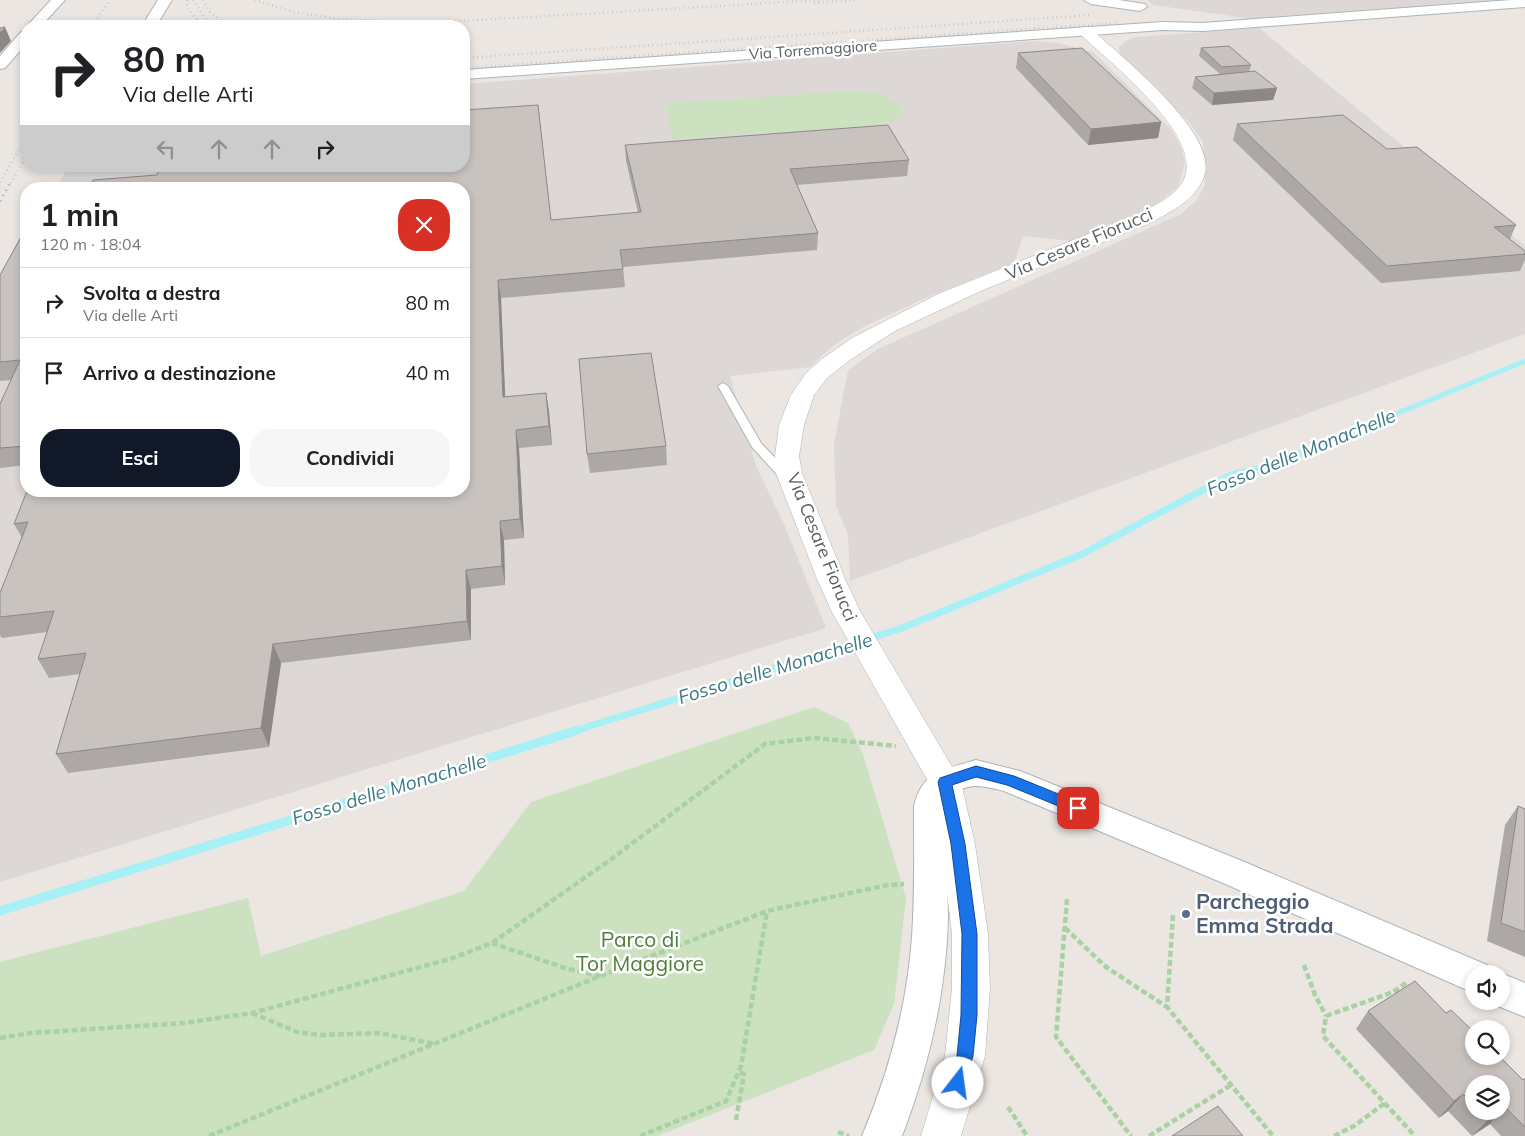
<!DOCTYPE html>
<html lang="it">
<head>
<meta charset="utf-8">
<style>
	body { margin:0; font-family:Mulish,sans-serif; background:#f6f6f6; color:#202124; height:100vh; display:flex; flex-direction:column; font-size:19px; white-space:nowrap }
	* { box-sizing:border-box; margin:0 }
	p { font-size:16px; color:#757577 }
	.icon { flex:none; width:28px; height:28px; fill:none; stroke:currentColor; stroke-width:2; stroke-linecap:round; stroke-linejoin:round }
	.map { position:relative; flex:1; overflow:hidden }
	.sheet { position:absolute; left:20px; top:182px; width:450px; height:315px; display:flex; flex-direction:column; background:#fff; border-radius:20px; box-shadow:0 2px 8px #0003 }
	.sheet>* { flex:none }
	.banner { position:absolute; left:20px; top:20px; width:450px; height:152px; border-radius:20px; box-shadow:0 2px 8px #0003; background:#fff; color:#202124; overflow:hidden }
	.tools { position:absolute; left:1465px; top:965px; display:grid; gap:10px }
	.tools a { display:grid; place-items:center; width:45px; height:45px; border-radius:50%; background:#fff; box-shadow:0 2px 8px #0003; font-size:25px }
	.pin { position:absolute; display:grid; place-items:center; width:42px; height:42px; color:#fff; margin:-21px; border-radius:10px; box-shadow:0 2px 8px #0006 }
	.me { position:absolute; width:55px; margin:-28px; rotate:15deg; stroke-linejoin:round; filter:drop-shadow(0 0 4px #0008) }
	.turn { display:flex; align-items:center; gap:18px; height:105px; padding:0 20px; font-size:22px }
	.turn .icon { width:65px; height:65px; stroke-width:2.5 }
	.turn b { display:block; font-size:35px; line-height:42px }
	.lanes { display:flex; align-items:center; height:48px; padding:0 20px; background:#0003; justify-content:center; gap:25px; direction:ltr }
	.lanes .off { opacity:.35 }
	.round { display:grid; place-items:center; flex:none; width:52px; height:52px; border-radius:20px; background:#f6f6f6 }
	.overview { display:flex; align-items:center; justify-content:space-between; height:85px; padding:0 20px }
	h1 { font-size:30px; font-weight:700; line-height:38px }
	.action { display:flex; gap:10px; margin-top:auto; padding:10px 20px }
	.action a { flex:1; height:58px; border-radius:20px; background:#111827; color:#fff; font-size:20px; font-weight:700; line-height:58px; text-align:center }
	.action a+a { background:#f6f6f6; color:#202124 }
	ul { padding:0; list-style:none }
	li { display:flex; align-items:center; gap:15px; height:70px; padding:0 20px; border-top:1px solid #e0e0e0 }
	li div { flex:1 }
	li b { display:block; font-size:19px }
	li em { font-style:normal }
	.map>svg:first-child { display:block }
	.industrial { fill:#ddd8d6 }
	.green { fill:#cce1c0 }
	.lines { fill:none; stroke-linecap:round; stroke-linejoin:round }
	.stream-far2 { stroke:#a7f0f6; stroke-width:5 }
	.stream-far1 { stroke:#a7f0f6; stroke-width:7 }
	.stream { stroke:#a7f0f6; stroke-width:9 }
	.lane-casing { stroke:#afb4b6; stroke-width:2 }
	.street-casing { stroke:#afb4b6; stroke-width:2 }
	.secondary-casing { stroke:#aeb4b6; stroke-width:1 }
	.path { stroke:#a9d1a4; stroke-width:4.5; stroke-dasharray:6 3; stroke-linecap:butt }
	.lane { fill:#fff; fill-rule:evenodd }
	.street { fill:#fff; fill-rule:evenodd }
	.secondary { fill:#fff; fill-rule:evenodd }
	.rail-far1 { stroke:#aeafaf; stroke-width:2.5; stroke-dasharray:0.5 4; stroke-linecap:butt }
	.rail { stroke:#aeafaf; stroke-width:3; stroke-dasharray:1 5; stroke-linecap:butt }
	.wall { fill:#ada8a5; fill-rule:evenodd }
	.shaded-wall { fill:#8d8886 }
	.building { fill:#c9c3c0; stroke:#8d8886 }
	.route { fill:#1a73e8; stroke:#114b97 }
	.service-dot { fill:#5c6f8a; stroke:#fff; stroke-width:2 }
	.labels { text-anchor:middle; stroke-width:5; stroke-linejoin:round; paint-order:stroke }
	.far-street-label { font-size:15px; fill:#5a5f61; stroke:#fff }
	.street-label { font-size:18px; fill:#5a5f61; stroke:#fff }
	.water-label { font-size:19px; font-style:italic; fill:#3b7984; stroke:#fff }
	.near-service-label { font-size:21px; font-weight:bold; fill:#4e5e75; stroke:#fff; text-anchor:start }
	.near-park-label { font-size:21px; fill:#517e3c; stroke:#fff }
</style>
</head>
<body>
<div class="map">
<svg width="1525" height="1136" viewBox="0 0 1525 1136">
	<rect width="100%" height="100%" fill="#ebe6e1"/>
	<path class="industrial" d="M1147,0H1525V2L1266,21L1153,5Z
		M1259,28L1525,246V334L850,581L848,535L836,506L834,444L848,370L878,349L1181,214L1197,200L1205,185L1203,142L1189,122L1120,56L1119,47L1125,41L1137,37Z
		M1035,41L1058,43L1093,52L1171,129L1181,147L1185,163L1178,187L1158,203L1119,224L1070,241L1023,236L1014,263L930,296L863,327L834,345L810,367L730,376L756,466L783,522L826,628L0,882V288L26,242V491H464V189H56L69,166H464V84Z"/>
	<path class="green" d="M855,91C873,92 890,94 902,107V112L892,121L878,125L673,139L665,103Z
		M814,707L848,723L863,754L906,898L894,1004L874,1050L657,1136H0V962L248,898L261,956L464,891L531,802Z"/>
	<g class="lines">
		<path class="stream-far2" d="M1381,420L1525,361"/>
		<path class="stream-far1" d="M574,731L902,628L1080,555L1231,475L1267,467L1384,419"/>
		<path class="stream" d="M0,911L578,730"/>
		<g class="lane-casing">
			<path id="lane" d="M723,383L728,386L761,443L791,475L793,478L791,481H783L752,447L718,386Z"/>
		</g>
		<g class="street-casing">
			<path id="street" d="M51,0H65L41,26H27Z
				M158,0H172L156,26H142Z
				M1084,0H1119L1145,4L1147,7L1140,11L1091,4Z
				M1511,0H1525V7L1203,31L1163,30L464,79V70L1163,22L1203,23Z
				M26,31V44L5,68L0,69V56L21,32Z
				M976,760L1020,771L1247,863L1487,965L1490,974H1474V993L1223,883L1004,791C979,785 966,781 947,800C942,834 948,882 948,918C946,993 929,1066 902,1136H862C889,1072 907,1006 912,937C915,894 914,850 914,807C921,771 946,769 976,760Z
				M1501,973L1525,983V1017L1488,1002L1501,1001Z"/>
		</g>
		<g class="secondary-casing">
			<path id="secondary" d="M1085,27L1090,28C1119,55 1215,130 1205,173C1199,198 1171,212 1150,223L983,290L895,331L850,360L827,378L814,395L804,425L799,456L802,473L845,579L860,611L961,782L975,844L988,934L990,988L985,1056L961,1136H921L945,1056L952,988V934L941,844L929,783L832,612L817,579L776,473L775,456L779,425L791,395L806,373L822,359L852,338L938,294L1136,215C1152,207 1177,196 1184,179C1204,135 1108,61 1080,34L1078,31L1080,28Z"/>
		</g>
		<path class="path" d="M1067,899L1056,1037L1131,1136
			M1173,915L1167,1007L1273,1136
			M1065,928L1106,967L1167,1007
			M492,943L565,968L600,976
			M1304,965L1315,995L1326,1016
			M1406,983L1393,992L1326,1016L1323,1036L1415,1136
			M252,1013L297,1032L320,1035L379,1033L435,1044
			M0,1038L31,1033L184,1023L252,1013L450,959L492,943L610,860L765,744L814,738L896,746
			M1008,1107L1027,1136
			M736,1120L744,1074L739,1072
			M838,1132L849,1136
			M209,1136L600,976L767,911L887,885L904,884
			M640,1136L726,1101L741,1066L767,911
			M1149,1136L1231,1085
			M1334,1136L1354,1126L1385,1103"/>
		<use href="#lane" class="lane"/>
		<use href="#street" class="street"/>
		<use href="#secondary" class="secondary"/>
		<path class="rail-far1" d="M187,0V8L203,26
			M193,0L207,21L215,26
			M203,0L210,12L228,26
			M255,0L294,12L338,19L427,23L820,0
			M814,3L855,0
			M93,26L109,0
			M464,58L1092,15
			M464,68L1116,23
			M0,182L26,138
			M11,183L26,156"/>
		<path class="rail" d="M0,201L11,181"/>
	</g>
	<path class="wall" d="M1201,48L1251,65L1249,72L1277,88L1273,100L1212,105L1192,88L1195,77L1220,74L1199,56Z
		M1018,53L1161,122L1158,138L1088,145L1016,68Z
		M1237,124L1387,149L1516,225L1510,239L1525,251V260L1520,271L1381,283L1233,140Z
		M625,145L909,160L907,176L797,185L818,233L817,250L623,267L625,287L501,298L505,397L546,393L549,412L552,445L519,448L524,538L504,540L505,585L471,589V640L281,663L269,747L68,773L56,754L80,674L49,678L38,659L47,632L2,638L0,635V593L22,538L14,524L464,189L551,220L638,213L626,161Z
		M26,228V465L0,468V404L11,380L0,381V275Z
		M666,446L667,465L590,473L587,454Z
		M1518,806L1525,809V957L1487,941L1505,825Z
		M1368,1011L1446,1013L1523,1080L1525,1078V1136H1501L1490,1124L1472,1136L1448,1111L1439,1118L1356,1029ZM1474,1084H1501V1111H1474Z"/>
	<path class="shaded-wall" d="M5,27L11,41L0,53V33Z
		M1277,88L1273,100L1212,105L1214,93Z
		M1161,122L1158,138L1088,145L1091,129Z
		M498,280L501,298L506,416L503,397Z
		M546,393L549,412L552,445L549,426Z
		M516,430L519,448L524,538L520,519Z
		M500,521L504,540L505,585L502,566Z
		M466,570L471,589V640L467,621Z
		M273,644L281,663L269,747L261,728Z
		M1463,1094L1448,1111L1439,1118L1454,1101Z
		M1499,1111H1501L1490,1124L1472,1136L1488,1120Z"/>
	<path class="building" d="M5,27L0,33V28Z
		M1229,46L1251,65L1222,67L1201,48Z
		M1082,48L1161,122L1091,129L1018,53Z
		M1255,71L1277,88L1214,93L1195,77Z
		M538,105L551,220L641,212L625,145L888,125L909,160L790,169L818,233L620,250L623,269L498,280L503,397L546,393L549,426L516,430L520,519L500,521L502,566L466,570L467,621L273,644L261,728L56,754L86,653L38,659L54,611L0,617V593L28,522L14,524L27,491H464V189H89L93,180L157,175L161,166H464V110Z
		M1343,115L1387,149L1417,147L1516,225L1494,227L1525,251V254L1387,266L1237,124Z
		M26,228V446L0,448V404L20,360L0,362V275Z
		M651,353L666,446L587,454L579,359Z
		M1518,806L1525,809V932L1501,923Z
		M1415,981L1446,1013L1451,1010L1474,1032V1056H1499L1523,1080L1525,1078V1127L1505,1107L1501,1110V1084H1474V1105L1463,1094L1454,1101L1368,1011Z
		M1218,1106L1243,1136H1172Z
		M1479,1111H1499L1488,1120Z"/>
	<path class="route" d="M976,766L1014,776L1083,804L1085,808L1083,812L1078,814L1007,785L976,777L952,785L965,844L977,934V1015L973,1056L963,1088L958,1091L952,1088L949,1083L957,1056L961,1015L962,934L951,844L938,782L940,778Z"/>
	<circle class="service-dot" cx="1186" cy="914" r="5"/>
	<g class="labels">
		<g class="far-street-label">
			<text transform="translate(813 50) rotate(-4)" y="5">Via Torremaggiore</text>
		</g>
		<g class="street-label">
			<text transform="translate(1079 244) rotate(-23)" y="6">Via Cesare Fiorucci</text>
			<text transform="translate(822 547) rotate(68)" y="6">Via Cesare Fiorucci</text>
		</g>
		<g class="water-label">
			<text transform="translate(1301 452) rotate(-22)" y="7">Fosso delle Monachelle</text>
			<text transform="translate(775 668) rotate(-17)" y="7">Fosso delle Monachelle</text>
			<text transform="translate(389 789) rotate(-17)" y="7">Fosso delle Monachelle</text>
		</g>
		<g class="near-service-label">
			<text x="1196" y="909">Parcheggio<tspan x="1196" dy="24">Emma Strada</tspan></text>
		</g>
		<g class="near-park-label">
			<text x="640" y="947">Parco di<tspan x="640" dy="24">Tor Maggiore</tspan></text>
		</g>
	</g>
</svg>
<div class="tools">
<a><svg class="icon" aria-label="sound" viewBox="0 0 24 24"><path d="M4 9h4l5-4v14l-5-4H4zM17 9q2 3 0 6"/></svg></a>
<a><svg class="icon" aria-label="search" viewBox="0 0 24 24"><circle cx="10" cy="10" r="6"/><path d="M15 15l6 6"/></svg></a>
<a><svg class="icon" aria-label="layers" viewBox="0 0 24 24"><path d="M12 4l9 5-9 5-9-5zM3 14l9 5 9-5"/></svg></a>
</div>
<div class="pin" style="left:1078px;top:808px;background:#d93025"><svg class="icon" aria-label="arrive" viewBox="0 0 24 24"><path d="M6 21V4h12l-3 4 3 4H6"/></svg></div>
<svg class="me" style="left:958px;top:1083px" viewBox="-20 -20 40 40"><circle r="19" fill="#fff"/><path d="M0-13L10 11 0 6-10 11z" fill="#1a73e8"/></svg>
<div class="banner">
<div class="turn"><svg class="icon" aria-label="right" viewBox="0 0 24 24"><path d="M7 20v-9h11M14 6l5 5-5 5"/></svg><div><b>80 m</b>Via delle Arti</div></div>
<div class="lanes"><svg class="icon off" aria-label="left" viewBox="0 0 24 24"><path d="M17 20v-9H6M10 6l-5 5 5 5"/></svg><svg class="icon off" aria-label="ahead" viewBox="0 0 24 24"><path d="M12 20V5M6 11l6-6 6 6"/></svg><svg class="icon off" aria-label="ahead" viewBox="0 0 24 24"><path d="M12 20V5M6 11l6-6 6 6"/></svg><svg class="icon" aria-label="right" viewBox="0 0 24 24"><path d="M7 20v-9h11M14 6l5 5-5 5"/></svg></div>
</div>
<section class="sheet">
<div class="overview"><div><h1>1 min</h1><p>120 m · 18:04</p></div><a class="round" style="background:#d93025;color:#fff"><svg class="icon" aria-label="close" viewBox="0 0 24 24"><path d="M6 6l12 12M18 6L6 18"/></svg></a></div>
<ul>
<li><svg class="icon" aria-label="right" viewBox="0 0 24 24"><path d="M7 20v-9h11M14 6l5 5-5 5"/></svg><div><b>Svolta a destra</b><p>Via delle Arti</p></div><em>80 m</em></li>
<li><svg class="icon" aria-label="arrive" viewBox="0 0 24 24"><path d="M6 21V4h12l-3 4 3 4H6"/></svg><div><b>Arrivo a destinazione</b></div><em>40 m</em></li>
</ul>
<div class="action"><a>Esci</a><a>Condividi</a></div>
</section>
</div>
</body>
</html>
